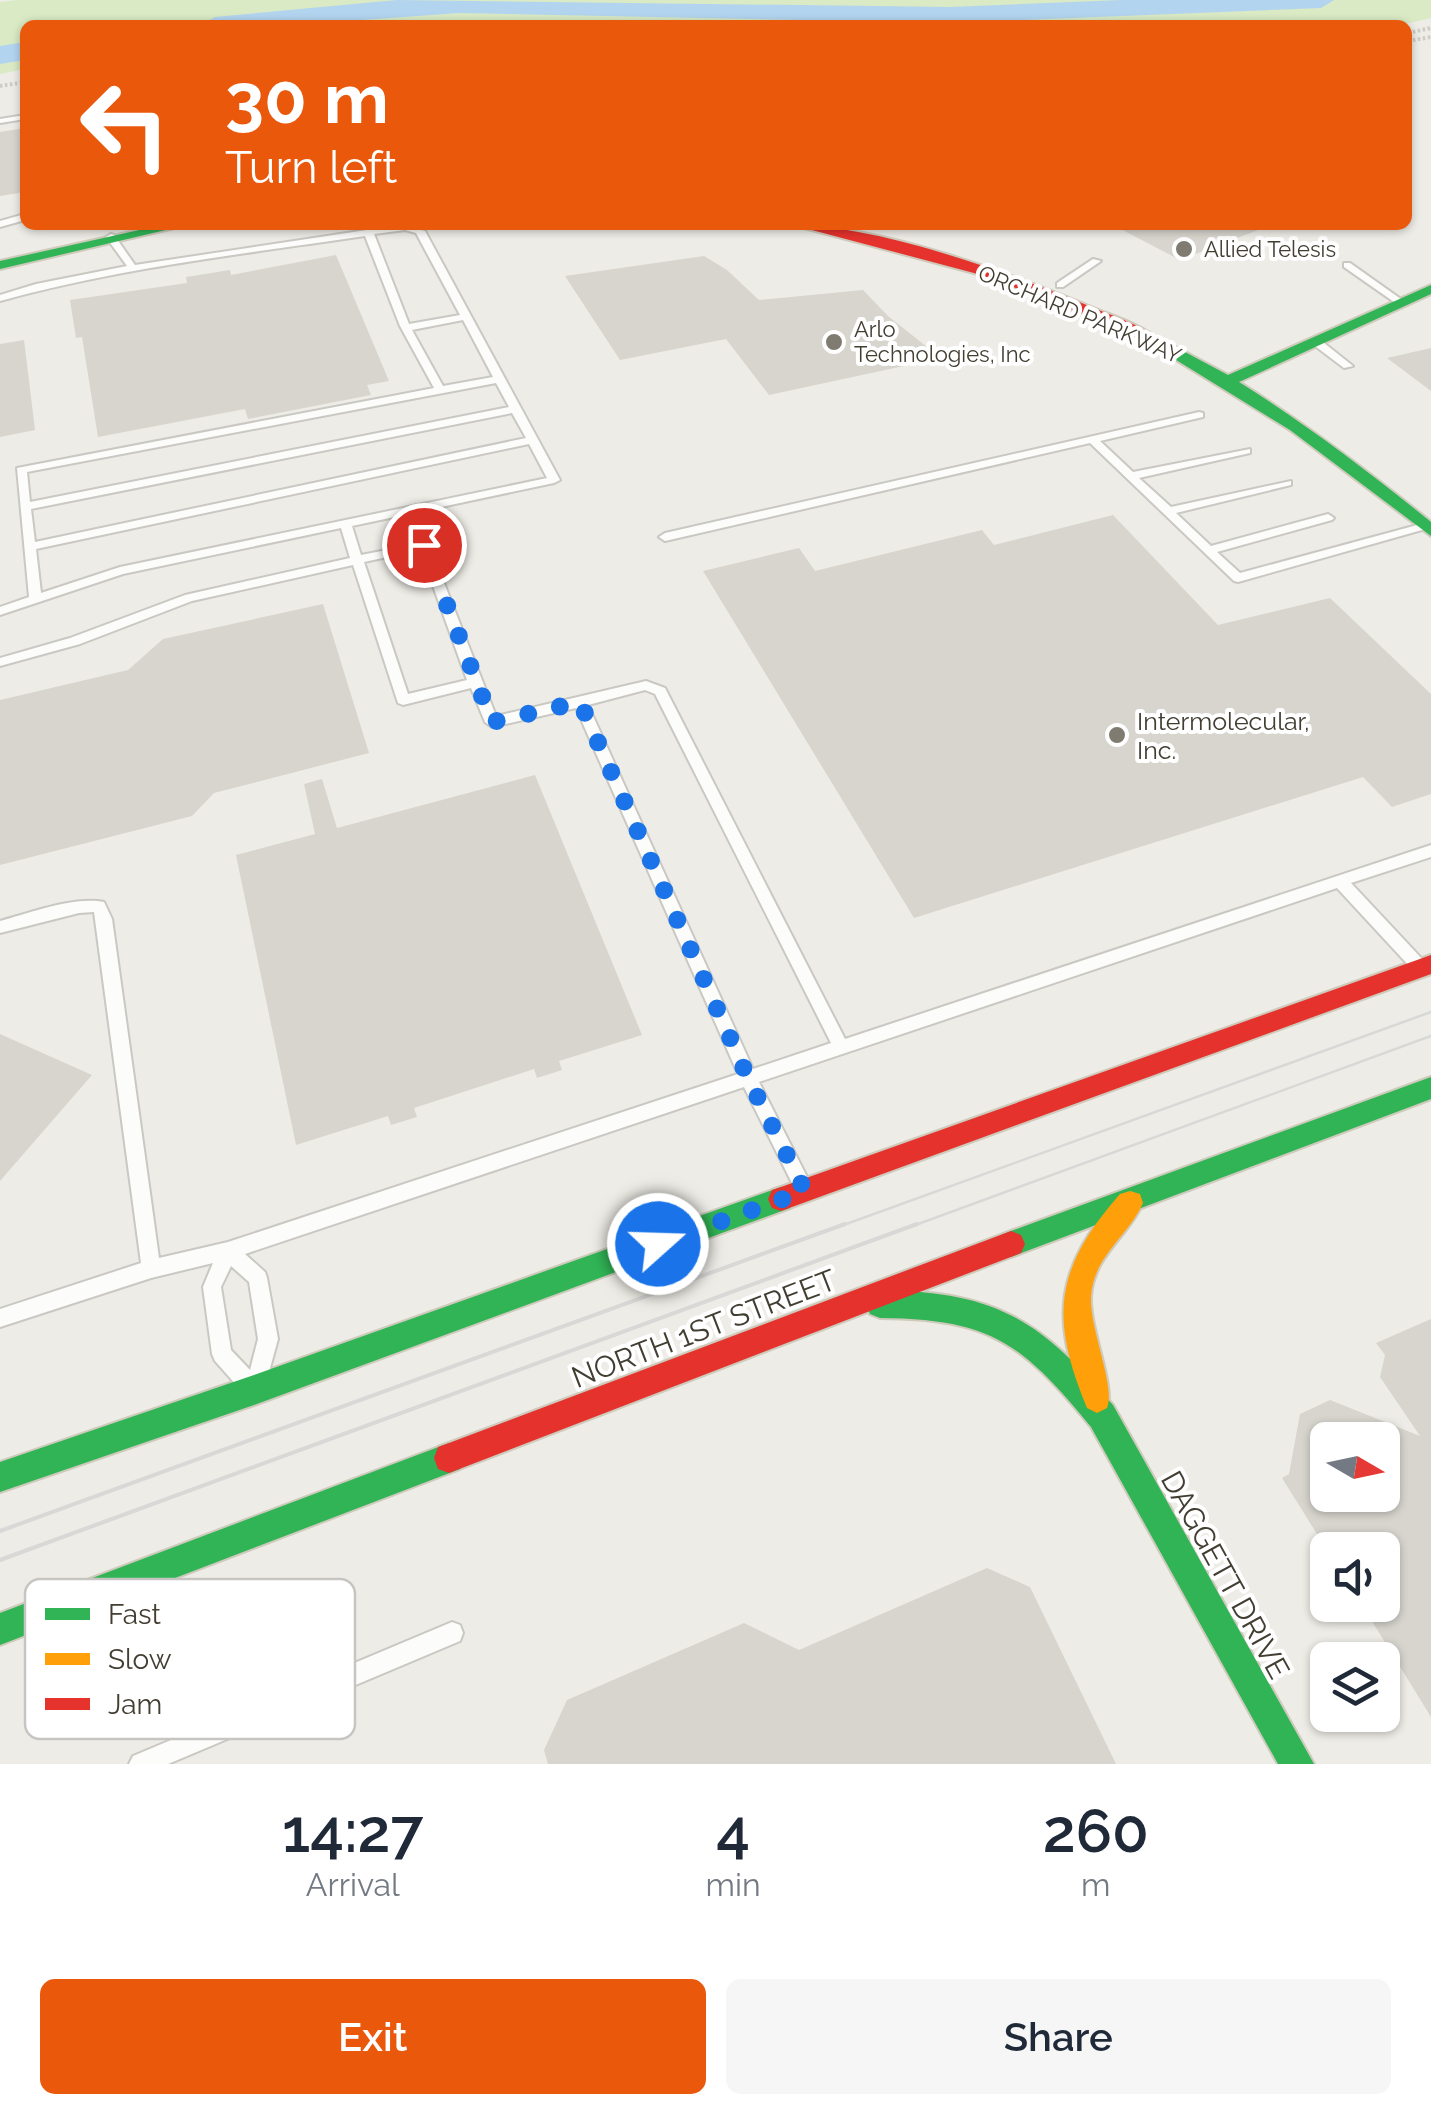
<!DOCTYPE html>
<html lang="en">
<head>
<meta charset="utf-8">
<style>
	body { margin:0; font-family:Raleway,sans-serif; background:#f6f6f7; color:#1f2937; height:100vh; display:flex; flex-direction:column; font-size:38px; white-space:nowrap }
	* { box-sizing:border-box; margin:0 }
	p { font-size:32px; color:#747a83 }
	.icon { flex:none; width:55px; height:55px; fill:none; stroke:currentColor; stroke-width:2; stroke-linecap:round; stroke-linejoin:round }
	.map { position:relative; height:1764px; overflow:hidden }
	.sheet { display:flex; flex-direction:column; background:#fff; flex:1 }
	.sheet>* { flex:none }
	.top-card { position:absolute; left:20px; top:20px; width:1392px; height:210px; border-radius:15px; box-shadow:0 2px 8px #0004; background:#ea580c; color:#fff; overflow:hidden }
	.needle { width:65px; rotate:99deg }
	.fabs { position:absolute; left:1310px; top:1422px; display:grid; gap:20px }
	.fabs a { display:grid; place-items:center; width:90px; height:90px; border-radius:15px; background:#fff; box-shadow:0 2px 8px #0004; font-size:50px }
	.pin { position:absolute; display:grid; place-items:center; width:85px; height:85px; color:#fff; margin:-42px; border:5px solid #fff; border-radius:50%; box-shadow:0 2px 10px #0007 }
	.me { position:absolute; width:110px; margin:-55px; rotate:70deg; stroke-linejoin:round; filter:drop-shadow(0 0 8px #0008) }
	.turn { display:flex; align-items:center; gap:35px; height:210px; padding:0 40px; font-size:45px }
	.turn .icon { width:130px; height:130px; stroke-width:2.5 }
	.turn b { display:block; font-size:70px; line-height:85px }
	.eta { display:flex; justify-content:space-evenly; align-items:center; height:170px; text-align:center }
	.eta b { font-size:60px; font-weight:600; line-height:70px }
	.primary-button { display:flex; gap:20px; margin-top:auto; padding:20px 40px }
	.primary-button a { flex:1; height:115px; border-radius:15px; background:#ea580c; color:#fff; font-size:40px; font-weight:600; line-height:115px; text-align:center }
	.primary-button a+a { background:#f6f6f7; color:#1f2937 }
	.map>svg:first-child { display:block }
	.green { fill:#d9eac4 }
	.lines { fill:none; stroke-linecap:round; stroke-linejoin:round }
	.river { fill:#b3d4ef; fill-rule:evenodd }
	.building { fill:#d7d5ce; fill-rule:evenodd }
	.lane-casing { stroke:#cac8c2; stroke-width:4 }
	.fast-casing { stroke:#cecabc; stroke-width:4 }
	.slow-casing { stroke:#cecabc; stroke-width:4 }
	.jam-casing { stroke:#cecabc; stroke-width:4 }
	.path { stroke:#cccbc6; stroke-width:4; stroke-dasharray:2.5 2.5; stroke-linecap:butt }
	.lane { fill:#fcfcfb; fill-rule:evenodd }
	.fast { fill:#30b455; fill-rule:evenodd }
	.slow { fill:#ff9f0a; fill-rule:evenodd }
	.jam { fill:#e5322d; fill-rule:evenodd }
	.tram-far1 { stroke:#d8d8d7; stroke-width:2.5 }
	.tram { stroke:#d8d8d7; stroke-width:4 }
	.route { stroke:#1a73e8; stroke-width:18; stroke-dasharray:0 32.4 }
	.poi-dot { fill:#7f7b71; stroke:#fff; stroke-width:4 }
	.labels { text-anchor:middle; stroke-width:8; stroke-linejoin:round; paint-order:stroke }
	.far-poi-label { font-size:22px; fill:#433e32; stroke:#fff; text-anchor:start }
	.far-street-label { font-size:22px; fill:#433e32; stroke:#fff }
	.poi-label { font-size:25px; fill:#433e32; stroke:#fff; text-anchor:start }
	.near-street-label { font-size:30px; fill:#433e32; stroke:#fff }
	.key { fill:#fff; stroke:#c7c5c2; stroke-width:2.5 }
	.key-label { font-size:28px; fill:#433e32 }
</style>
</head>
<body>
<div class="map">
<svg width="1431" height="1764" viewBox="0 0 1431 1764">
	<rect width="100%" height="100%" fill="#eeece6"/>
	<path class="green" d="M18,0H1431V18L1401,25H25V69L0,74V2Z"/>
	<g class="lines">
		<path class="river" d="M397,0L950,7L1121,0H1334L1321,8L950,23L459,13L293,25H201L215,17Z
			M25,42V60L0,64V46Z"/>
	</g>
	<path class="building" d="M25,128V192L0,196V132Z
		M1113,225H1266V227L1180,260Z
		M336,255L389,381L367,385L371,395L248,419L245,409L98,437L82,337L76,338L70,300L187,283L186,277L230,270L231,275Z
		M704,256L727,270L759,300L863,290L888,316L941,358L769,395L726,339L620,360L565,276Z
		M24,340L35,430L0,437V344Z
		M1431,348V391L1387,358Z
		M1113,515L1218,625L1330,598L1431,694V794L1392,807L1363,777L914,918L703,571L799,548L815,571L982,530L994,545Z
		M323,604L369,753L214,793L192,816L0,865V700L128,670L163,639Z
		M535,775L642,1035L559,1061L562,1070L537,1078L534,1069L414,1108L417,1117L391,1125L388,1116L296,1145L236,855L315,834L304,784L322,779L337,828Z
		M0,1034L92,1075L0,1181Z
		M1431,1319V1717L1362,1605H1382V1550H1327L1282,1478L1289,1474L1300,1414L1330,1400L1420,1436L1380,1377L1385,1355L1376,1343ZM1328,1440H1382V1495H1328Z
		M987,1568L1030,1587L1116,1764H548L544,1750L567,1700L744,1623L799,1650Z"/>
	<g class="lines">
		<g class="lane-casing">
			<path id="lane" d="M25,115V119L0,123V119Z
				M25,214V220L0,227V221Z
				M400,225L425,231L560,480L554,483L352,526L361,555L428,542L496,716L646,681L665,688L845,1039L1431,845V857L1351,883L1424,961L1426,965L1424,969H1412L1337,888L759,1082L810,1183L807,1189L801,1191L795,1189L744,1087L245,1254L265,1272L267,1278L278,1339L264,1390L261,1397L254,1400L247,1397L215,1361L212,1354L203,1287L213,1263L151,1278L0,1327V1309L141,1263L94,912L79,913L0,933V921C30,913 74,896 104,902L112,919L159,1258L228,1242L738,1074L576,708L492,727L485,722L471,688L403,705L398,703L353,565L192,601L80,644L0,666V658L70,638L185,595L350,558L341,528L123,574L0,615V607L29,597L17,468L434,388L400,326L365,236C243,254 119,268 0,301V295L36,284L127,266L106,237L111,234L114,235L135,265ZM405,230L416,233L460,315L409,324L374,234ZM463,320L493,377L443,386L412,330ZM496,383L509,407L30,502L27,472ZM512,413L526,438L35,542L31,509ZM529,444L547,478L120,567L41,593L36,549ZM420,550L467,680L408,694L364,562ZM645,690L655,694L831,1043L753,1069L588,705ZM231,1266L249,1282L258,1339L250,1370L231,1350L221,1287Z
				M1093,259L1101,261L1063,287H1057V283Z
				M1344,263H1350L1405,302L1397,304L1344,267Z
				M1311,339H1319L1353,366L1344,368L1311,343Z
				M1199,412L1203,413V417L1100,441L1133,472L1250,449V453L1139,478L1171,507L1291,481V485L1176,513L1211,546L1328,514L1334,518L1332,520L1217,552L1240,573L1421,524L1425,522L1431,526L1429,528L1238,582L1234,581L1090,443L665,541L659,537L665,533Z
				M452,1622L460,1625L463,1633L460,1641L168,1764H129L133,1756Z"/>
		</g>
		<g class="fast-casing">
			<path id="fast" d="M162,225H187L0,269V261Z
				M1431,285V294L1239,382C1306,424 1369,472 1431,522V536L1290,430L1142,339L1155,336L1228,375Z
				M1431,1077V1099L1011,1257L1001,1253L997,1244L1001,1235L1011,1231Z
				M781,1187L790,1190L794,1199L790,1208L254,1405L0,1492V1462L254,1375Z
				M880,1290C996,1292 1039,1319 1113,1405L1314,1764H1278L1091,1427C1022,1343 991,1319 880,1318L870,1314L866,1304L870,1294Z
				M449,1443L460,1447L464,1458L460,1469L0,1645V1613Z"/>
		</g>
		<g class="slow-casing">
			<path id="slow" d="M1130,1191L1140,1194L1143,1203C1128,1237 1094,1255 1091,1296C1089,1328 1116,1387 1107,1408L1097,1413L1087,1408C1049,1317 1055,1268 1120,1194Z"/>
		</g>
		<g class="jam-casing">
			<path id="jam" d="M793,225C880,225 1015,275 1096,309C1116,317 1141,325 1158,339L1145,342L1060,304L974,273Z
				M1431,955V974L781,1211L772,1208L768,1199L772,1190L781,1187Z
				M1011,1231L1021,1235L1025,1244L1021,1253L449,1473L438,1469L434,1458L438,1447L449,1443Z"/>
		</g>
		<path class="path" d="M1408,33L1431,28
			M1408,41L1431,37
			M0,86L25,82"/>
		<use href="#lane" class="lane"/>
		<use href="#fast" class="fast"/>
		<use href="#slow" class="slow"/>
		<use href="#jam" class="jam"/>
		<path class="tram-far1" d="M838,1227L1431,1012
			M910,1227L1431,1036"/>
		<path class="tram" d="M0,1531L845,1224
			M0,1560L917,1224"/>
	</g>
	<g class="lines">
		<path class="route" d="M424,545L492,722L580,702L748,1078L805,1191L658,1244"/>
	</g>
	<g class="poi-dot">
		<circle cx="1184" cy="249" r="10"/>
		<circle cx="834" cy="342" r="10"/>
		<circle cx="1117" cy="735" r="10"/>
	</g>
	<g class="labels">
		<g class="far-poi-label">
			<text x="1204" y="257">Allied Telesis</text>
			<text x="854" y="337">Arlo<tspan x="854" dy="25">Technologies, Inc</tspan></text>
		</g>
		<g class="far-street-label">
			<text transform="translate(1080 314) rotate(23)" y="8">ORCHARD PARKWAY</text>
		</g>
		<g class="poi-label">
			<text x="1137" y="730">Intermolecular,<tspan x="1137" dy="29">Inc.</tspan></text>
		</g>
		<g class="near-street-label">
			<text transform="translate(704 1329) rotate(-21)" y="10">NORTH 1ST STREET</text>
			<text transform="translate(1225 1575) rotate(61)" y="10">DAGGETT DRIVE</text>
		</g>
	</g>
	<rect x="25" y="1579" width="330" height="160" rx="15" class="key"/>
	<rect x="45" y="1608" width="45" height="12" fill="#30b455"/>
	<rect x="45" y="1653" width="45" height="12" fill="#ff9f0a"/>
	<rect x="45" y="1698" width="45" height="12" fill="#e5322d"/>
	<g class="key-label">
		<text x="108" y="1624">Fast</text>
		<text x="108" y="1669">Slow</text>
		<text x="108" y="1714">Jam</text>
	</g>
</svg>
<div class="fabs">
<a><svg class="needle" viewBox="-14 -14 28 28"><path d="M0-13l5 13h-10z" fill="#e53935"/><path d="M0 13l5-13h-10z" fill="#747a83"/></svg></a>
<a><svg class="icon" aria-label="sound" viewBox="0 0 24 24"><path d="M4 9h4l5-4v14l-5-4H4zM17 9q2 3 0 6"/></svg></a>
<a><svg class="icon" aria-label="layers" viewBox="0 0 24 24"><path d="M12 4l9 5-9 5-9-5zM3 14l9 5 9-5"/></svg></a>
</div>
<div class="pin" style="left:424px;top:545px;background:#d93025"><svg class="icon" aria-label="arrive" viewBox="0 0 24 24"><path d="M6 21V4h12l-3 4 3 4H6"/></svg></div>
<svg class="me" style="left:658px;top:1244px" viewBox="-20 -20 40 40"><circle r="17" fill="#1a73e8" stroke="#fff" stroke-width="3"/><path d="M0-11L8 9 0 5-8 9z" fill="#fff"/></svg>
<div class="top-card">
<div class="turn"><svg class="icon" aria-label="left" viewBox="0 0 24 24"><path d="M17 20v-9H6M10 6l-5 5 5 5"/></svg><div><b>30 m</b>Turn left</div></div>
</div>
</div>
<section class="sheet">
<div class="eta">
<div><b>14:27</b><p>Arrival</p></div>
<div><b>4</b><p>min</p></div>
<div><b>260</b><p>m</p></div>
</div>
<div class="primary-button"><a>Exit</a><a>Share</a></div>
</section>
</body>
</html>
